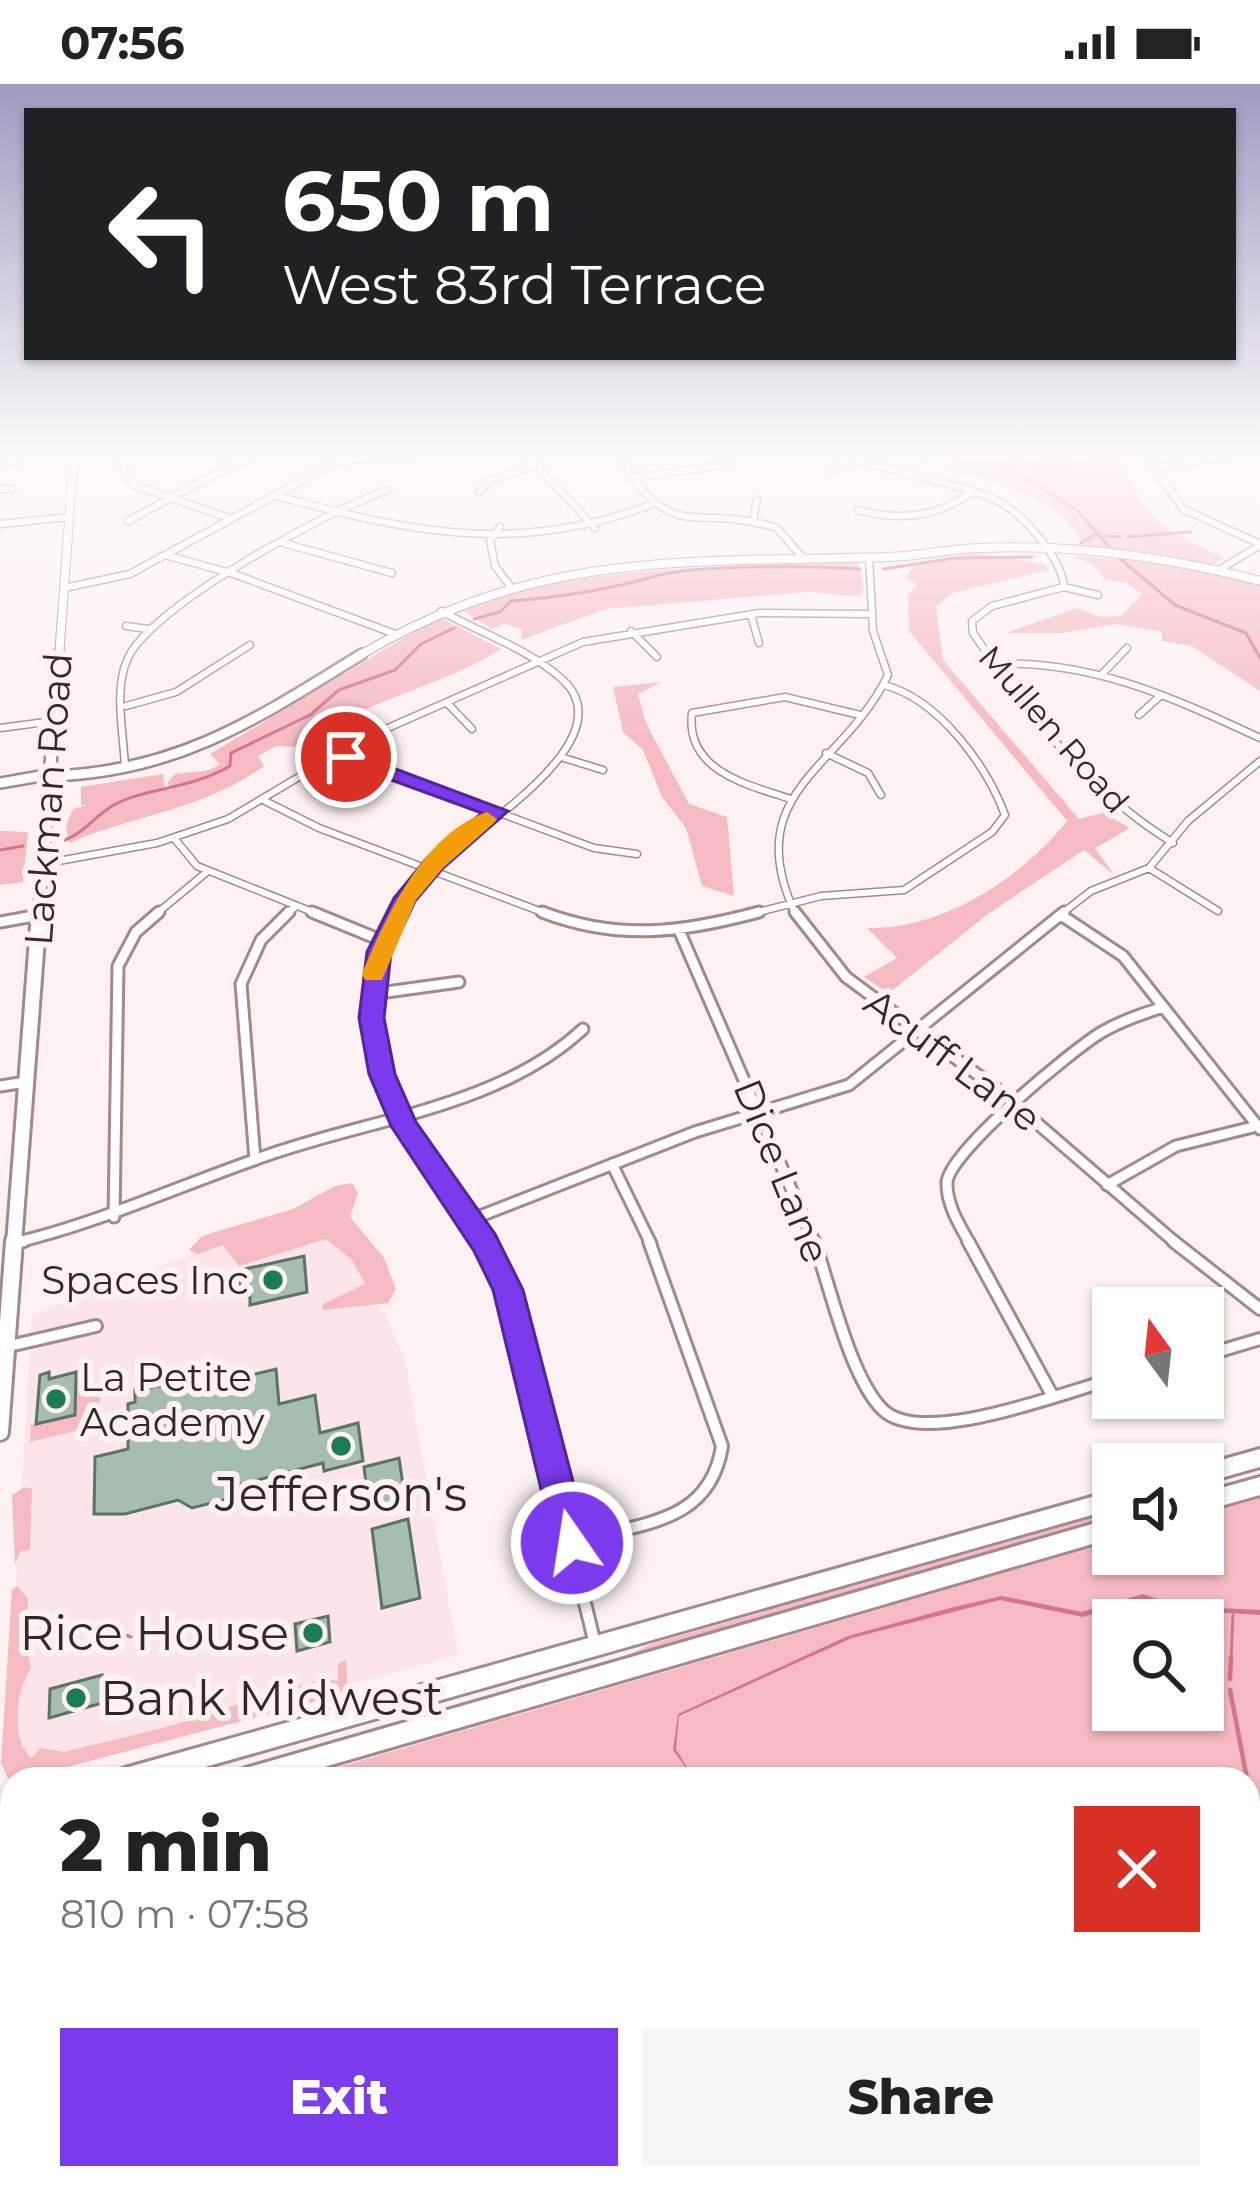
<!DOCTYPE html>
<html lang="en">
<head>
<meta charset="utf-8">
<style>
	body { margin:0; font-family:Montserrat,sans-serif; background:#f6f6f6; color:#222; height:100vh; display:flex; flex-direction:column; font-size:45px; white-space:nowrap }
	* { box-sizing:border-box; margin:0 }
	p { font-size:39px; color:#767676 }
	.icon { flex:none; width:66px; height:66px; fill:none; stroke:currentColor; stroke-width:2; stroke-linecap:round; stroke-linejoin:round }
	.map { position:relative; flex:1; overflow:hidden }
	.details { position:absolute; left:0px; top:1683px; width:1260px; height:423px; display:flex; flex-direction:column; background:#fff; border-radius:36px 36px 0 0; box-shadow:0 3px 9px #0004 }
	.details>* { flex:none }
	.guide { position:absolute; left:24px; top:24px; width:1212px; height:252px; border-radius:0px; box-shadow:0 3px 9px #0004; background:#202124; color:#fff; overflow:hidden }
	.needle { width:78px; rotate:345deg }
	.controls { position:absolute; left:1092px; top:1203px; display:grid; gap:24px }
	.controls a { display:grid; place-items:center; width:132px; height:132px; border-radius:0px; background:#fff; box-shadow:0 3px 9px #0004; font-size:60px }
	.pin { position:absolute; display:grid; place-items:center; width:102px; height:102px; color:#fff; margin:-51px; border:6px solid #fff; border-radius:50%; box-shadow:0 3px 12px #0007 }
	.me { position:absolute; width:132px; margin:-66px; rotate:347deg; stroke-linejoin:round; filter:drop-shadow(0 0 9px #0008) }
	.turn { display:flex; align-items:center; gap:42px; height:252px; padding:0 60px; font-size:54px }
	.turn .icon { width:156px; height:156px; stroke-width:2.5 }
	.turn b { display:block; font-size:84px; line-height:102px }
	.round { display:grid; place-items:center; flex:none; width:126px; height:126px; border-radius:0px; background:#f6f6f6 }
	.headline { display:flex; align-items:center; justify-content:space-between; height:204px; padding:0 60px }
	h1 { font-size:72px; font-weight:800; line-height:90px }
	.cta { display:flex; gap:24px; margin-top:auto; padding:24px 60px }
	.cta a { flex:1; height:138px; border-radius:0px; background:#7c3aed; color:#fff; font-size:48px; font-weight:800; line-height:138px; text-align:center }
	.cta a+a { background:#f6f6f6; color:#222 }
	.status { display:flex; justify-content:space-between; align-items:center; height:84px; padding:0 60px; background:#fff; direction:ltr }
	.status svg { height:33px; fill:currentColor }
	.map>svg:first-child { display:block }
	.built { fill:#fce5e8 }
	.green { fill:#f6bac3; fill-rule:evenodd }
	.water { fill:#d37687 }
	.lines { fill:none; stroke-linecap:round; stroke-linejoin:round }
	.stream-far1 { stroke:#d37687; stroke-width:3 }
	.stream { stroke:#d37687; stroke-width:4.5 }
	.building { fill:#a6beb0; stroke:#5d7366; stroke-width:3 }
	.minor-far2-casing { stroke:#a3898c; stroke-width:9 }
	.minor-far1-casing { stroke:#a3898c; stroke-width:15 }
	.minor-casing { stroke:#a3898c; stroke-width:16 }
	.tertiary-far1-casing { stroke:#a3898c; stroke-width:10 }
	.tertiary-casing { stroke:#a3898c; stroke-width:14 }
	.secondary-far3-casing { stroke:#a3898c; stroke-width:10 }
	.secondary-far2-casing { stroke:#a3898c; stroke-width:15 }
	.secondary-far1-casing { stroke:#a3898c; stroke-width:20 }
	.secondary-casing { stroke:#a3898c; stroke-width:22 }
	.primary-casing { stroke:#a3898c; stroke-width:6 }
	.minor-far2 { stroke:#fff; stroke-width:6 }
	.minor-far1 { stroke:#fff; stroke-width:9 }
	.minor { stroke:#fff; stroke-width:10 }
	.tertiary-far1 { stroke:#fff; stroke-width:8 }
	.tertiary { stroke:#fff; stroke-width:9 }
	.secondary-far3 { stroke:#fff; stroke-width:8 }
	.secondary-far2 { stroke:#fff; stroke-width:10 }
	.secondary-far1 { stroke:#fff; stroke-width:14 }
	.secondary { stroke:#fff; stroke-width:16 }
	.primary { fill:#fff; fill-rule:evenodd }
	.route { fill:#7c3aed; stroke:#51269a; stroke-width:3 }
	.slow { fill:#f59e0b }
	.poi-dot { fill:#1c7c53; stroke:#fdf1f2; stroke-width:4.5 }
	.labels { text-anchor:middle; stroke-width:12; stroke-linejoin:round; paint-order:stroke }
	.far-street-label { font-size:33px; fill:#322729; stroke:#fdf1f2 }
	.street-label { font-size:39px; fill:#322729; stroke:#fdf1f2 }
	.poi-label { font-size:39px; fill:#322729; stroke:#fdf1f2; text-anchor:end }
	.near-poi-label { font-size:48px; fill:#322729; stroke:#fdf1f2 }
</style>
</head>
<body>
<div class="status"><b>07:56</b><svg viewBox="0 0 49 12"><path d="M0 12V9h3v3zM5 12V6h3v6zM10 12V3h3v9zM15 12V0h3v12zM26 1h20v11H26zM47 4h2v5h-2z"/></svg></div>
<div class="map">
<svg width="1260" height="2105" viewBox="0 0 1260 2105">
	<rect width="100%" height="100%" fill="#fdf1f2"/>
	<path class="built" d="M335,1116L405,1276L458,1571L22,1692L6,1668L32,1231Z"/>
	<path class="green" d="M946,368H1039L1084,380L1118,374C1147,436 1161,445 1224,474L1212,481L1088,466C1054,410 1005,399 944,386L950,376Z
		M974,469L1045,480L1049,486L953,509L936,522L943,576L1079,735L1103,729L1130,744L1095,764L1114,791L1084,766L988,830L889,909L864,893L897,874L867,844C941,846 1021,795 1067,737L909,547L908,511L917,501L906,493L915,479Z
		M1073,472L1172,479L1260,499V607L1192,562L1162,557V548L1118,540L1062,549H1006L1077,524L1101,533L1121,532L1142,510L1126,499L1105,496L1093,481Z
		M822,478L858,479L864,503L860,513L809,508L606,525L521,556L522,545L505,540L492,545L463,527C574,481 703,485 822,478Z
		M439,533L501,565C445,602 348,621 301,663L276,662L258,672L264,682C204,726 134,731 69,759L66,742L73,725L87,721H81V703L163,690L165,706H173L167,699L175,690L210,686L220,680L210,670Z
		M661,598L638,610L646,639L689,720L727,733L734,812L702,802L686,744L662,713L643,666L623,648L613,603Z
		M0,747L28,748L23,798L0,801Z
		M352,1099L358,1109L350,1133L384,1174L396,1205L388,1219L323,1226V1220L365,1200L352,1176L326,1155L239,1182L223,1161L197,1170L189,1166L202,1152L293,1125L335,1102Z
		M88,1291L95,1313H100V1341L30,1358L31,1341L74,1331L76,1294Z
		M25,1403L32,1405L30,1466L21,1467L15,1480L12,1411Z
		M1260,1414V2105H241L248,2094H1248V1695H298L1113,1457V1470H1203V1430ZM1113,1536H1203V1626H1113Z
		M1113,1428V1434L618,1576L651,1560Z
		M17,1502L28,1515L25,1559L31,1584C16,1606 10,1654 31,1674L41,1664L64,1668C117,1654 252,1628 281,1595L283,1606L325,1595L338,1597V1580L346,1576L348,1609L10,1698L1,1679L12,1506Z"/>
	<path class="water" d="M1143,1510L1178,1522L1260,1526V1531L1179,1526L1143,1515L1083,1533L1000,1516L852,1554L679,1632L676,1665L694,1695L673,1666L678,1630L848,1552L954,1523L1002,1512L1082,1528Z
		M515,2094H720L716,2105H507Z"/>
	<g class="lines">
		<path class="stream-far1" d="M1003,368L1005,382L1077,426L1111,465
			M1006,374L1057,383L1127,368
			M964,378H1003
			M1104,452L1120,453
			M1128,453L1191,448
			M1081,459L1100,448
			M1117,472L1175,521L1246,549L1260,574
			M883,485L955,474L1032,473
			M474,535L500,528L511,517C562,513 608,506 656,492C700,480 812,482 860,485
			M65,756C85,748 94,733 112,722C142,704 189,706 230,682L231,669L310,631L339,606L395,586L421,560L454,544
			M0,766L23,762
			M123,1550L131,1553
			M1231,1577L1233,1531"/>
		<path class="stream" d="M1230,1595L1231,1574
			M1230,1606L1247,1695"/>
	</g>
	<path class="building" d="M304,1172L307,1208L250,1221V1212L241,1214L240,1186Z
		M276,1285L279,1320L315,1311L320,1349L358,1339L363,1377L324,1387L323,1379L239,1401L228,1415L192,1424L178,1416L125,1430H94L95,1373L128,1365V1320L135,1318V1306L193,1296L196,1302L214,1293L217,1299Z
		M49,1288V1295L76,1288L75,1331L36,1340L40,1291Z
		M399,1374L405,1415L369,1425L364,1383Z
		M408,1435L420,1514L382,1524L372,1445Z
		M328,1532L330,1558L297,1567L295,1540Z
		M102,1591V1619L49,1634L50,1605Z"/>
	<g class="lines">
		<g class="minor-far2-casing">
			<path id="minor-far2" d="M128,368L122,380L134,401L229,434
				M516,368L539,384L595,444
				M617,368C673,465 690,417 777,444L802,473
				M824,368C864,380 975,402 1005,421C1028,437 1062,475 1064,503L992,522L972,537L973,549C1029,631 1087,706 1173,759
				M1144,368L1183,425L1260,460
				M207,370L244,379
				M0,382L19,376
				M1161,383L1251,368
				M828,388L847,377
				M904,392L917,380V368
				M633,394L728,380
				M0,405H12
				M479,408L490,397L538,380
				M273,411C409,448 517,472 653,420
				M858,426C898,437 936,434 970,409
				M128,437L257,368
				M753,437L757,416
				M0,440L69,433
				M500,443L490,456L495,482L510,502
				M283,459L392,489
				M165,471L234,490L395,550
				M1219,486L1260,461
				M1064,503L1098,511
				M64,504L130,490L338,377L458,368
				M751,531L759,559
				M126,542L148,545
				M631,547L657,573
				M995,580C1092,576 1174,614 1260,654
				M1103,589L1127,564
				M449,621L472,645
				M126,622L176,608L250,561
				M1139,631L1160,612
				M0,644L53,637
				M339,669L594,764L637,770
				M826,669L868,689L881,711
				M564,674L603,686
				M125,684C124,651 113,605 128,574C152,521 331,425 388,406
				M791,715C748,701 685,687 692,629L785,613L860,631
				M265,717L319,744L550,831
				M174,754L197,782L320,831
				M42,780L157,759L228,735L363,655L583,558L759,529L871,530
				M1149,784L1218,827
				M155,831L208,787
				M286,831L295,823
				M395,831C406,812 419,796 436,781C474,746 627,656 563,596C529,565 481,549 441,527
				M747,831L821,812L904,806L992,748L1005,731C986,680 938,615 884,601
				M796,831C737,707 843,685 888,591L873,547L869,473
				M1060,831L1091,807L1149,784L1188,737L1260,677"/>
		</g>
		<g class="minor-far1-casing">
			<path id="minor-far1" d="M312,828L383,857
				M397,828C330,952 418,1059 482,1160
				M542,828C618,857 681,849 759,828
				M795,828L846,893L1001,1008L1177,1160
				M1061,831L1123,872L1260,1045
				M0,838L39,831
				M679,846L815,1160
				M372,910L459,898
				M0,1002L26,998
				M255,1076L241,900L261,856L289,828
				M612,1080L651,1160
				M1107,1101L1176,1062L1257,1042
				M114,1133L118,882L136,848L159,828
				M470,1136L695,1048L849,1001L1064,828
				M14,1159C102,1138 183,1100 268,1071C373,1034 499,1023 583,945
				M970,1160C960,1142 946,1120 947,1098C950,1067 1072,966 1102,948C1121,937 1142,930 1163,923"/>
		</g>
		<g class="minor-casing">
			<path id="minor" d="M480,1157L508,1206L596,1564
				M814,1157C830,1202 850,1294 883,1326C923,1364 1064,1308 1113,1295
				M968,1157L1052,1311
				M1173,1157L1260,1225
				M14,1159L24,1157
				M5,1263L96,1242
				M1203,1272L1260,1255
				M572,1458C639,1439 710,1441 722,1362L649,1157"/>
		</g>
		<g class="tertiary-far1-casing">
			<path id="tertiary-far1" d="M357,573C536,465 688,479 888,473C919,472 949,465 979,464C1074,460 1168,473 1260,497"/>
		</g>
		<g class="tertiary-casing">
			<path id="tertiary" d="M49,692C176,689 257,635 362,570
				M0,699L52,690"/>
		</g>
		<g class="secondary-far3-casing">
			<path id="secondary-far3" d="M59,573L74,368"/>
		</g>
		<g class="secondary-far2-casing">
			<path id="secondary-far2" d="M39,831L59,570"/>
		</g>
		<g class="secondary-far1-casing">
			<path id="secondary-far1" d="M14,1160L39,828"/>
		</g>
		<g class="secondary-casing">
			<path id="secondary" d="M0,1348L14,1157"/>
		</g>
		<g class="primary-casing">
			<path id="primary" d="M1260,1365V1383L1203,1399V1381Z
				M1260,1393V1411L1203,1427V1409Z
				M1113,1407V1425L163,1695H114L117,1687L125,1684Z
				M1113,1434V1454L283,1695H235L238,1687L246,1684Z
				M12,1716V1738L0,1741V1719Z
				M12,1755V1777L0,1780V1758Z"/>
		</g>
		<use href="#minor-far2" class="minor-far2"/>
		<use href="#minor-far1" class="minor-far1"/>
		<use href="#minor" class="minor"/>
		<use href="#tertiary-far1" class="tertiary-far1"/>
		<use href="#tertiary" class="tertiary"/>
		<use href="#secondary-far3" class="secondary-far3"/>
		<use href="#secondary-far2" class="secondary-far2"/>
		<use href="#secondary-far1" class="secondary-far1"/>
		<use href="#secondary" class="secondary"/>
		<use href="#primary" class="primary"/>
	</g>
	<linearGradient id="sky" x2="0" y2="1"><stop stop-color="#9f9bc1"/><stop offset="0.56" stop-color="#fef9f9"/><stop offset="1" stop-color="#fef9f9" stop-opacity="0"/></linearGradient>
	<rect width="1260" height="663" fill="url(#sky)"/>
	<path class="route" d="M339,669H353L508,727L443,784L415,817L391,868L384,934L395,990L416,1038L495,1150L523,1206L589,1459L584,1471L572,1476L559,1471L554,1459L493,1206L474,1167L391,1042L369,990L359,934L367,868L394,814L427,774L482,729L339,677Z"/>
	<path class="slow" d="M487,728L497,735L494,739L443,784L416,816L382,896H365L362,890C386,833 423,750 487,728Z"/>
	<g class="poi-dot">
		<circle cx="273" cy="1196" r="12"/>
		<circle cx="56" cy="1315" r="12"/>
		<circle cx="341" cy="1362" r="12"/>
		<circle cx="313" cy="1549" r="12"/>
		<circle cx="76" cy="1614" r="12"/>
	</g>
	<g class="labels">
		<g class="far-street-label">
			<text transform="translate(1054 645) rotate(49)" y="12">Mullen Road</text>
		</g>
		<g class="street-label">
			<text transform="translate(48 715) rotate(-86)" y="14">Lackman Road</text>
			<text transform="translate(953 976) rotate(37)" y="14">Acuff Lane</text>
			<text transform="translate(782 1087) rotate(68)" y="14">Dice Lane</text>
		</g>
		<g class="poi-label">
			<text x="249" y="1210">Spaces Inc</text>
			<text x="80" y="1307" text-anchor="start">La Petite<tspan x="80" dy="45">Academy</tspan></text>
		</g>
		<g class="near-poi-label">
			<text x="341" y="1427">Jefferson's</text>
			<text x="289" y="1566" text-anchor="end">Rice House</text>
			<text x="100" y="1631" text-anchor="start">Bank Midwest</text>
		</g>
	</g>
</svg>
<div class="controls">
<a><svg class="needle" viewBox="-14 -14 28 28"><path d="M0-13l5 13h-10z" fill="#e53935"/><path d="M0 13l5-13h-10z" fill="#767676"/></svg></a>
<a><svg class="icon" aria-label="sound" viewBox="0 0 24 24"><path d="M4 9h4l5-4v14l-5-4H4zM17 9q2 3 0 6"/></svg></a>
<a><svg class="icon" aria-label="search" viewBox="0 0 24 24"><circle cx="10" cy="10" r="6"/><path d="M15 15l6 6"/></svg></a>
</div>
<div class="pin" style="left:346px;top:673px;background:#d93025"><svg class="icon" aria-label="arrive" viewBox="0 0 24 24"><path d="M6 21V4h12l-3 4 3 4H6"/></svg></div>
<svg class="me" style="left:572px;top:1459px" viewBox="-20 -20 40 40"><circle r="17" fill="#7c3aed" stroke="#fff" stroke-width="3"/><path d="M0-11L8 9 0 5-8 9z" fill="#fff"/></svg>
<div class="guide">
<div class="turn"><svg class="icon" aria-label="left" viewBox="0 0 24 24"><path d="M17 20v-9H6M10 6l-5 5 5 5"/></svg><div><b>650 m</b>West 83rd Terrace</div></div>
</div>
<section class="details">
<div class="headline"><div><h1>2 min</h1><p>810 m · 07:58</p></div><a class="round" style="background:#d93025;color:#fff"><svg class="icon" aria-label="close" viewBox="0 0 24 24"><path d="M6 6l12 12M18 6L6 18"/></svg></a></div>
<div class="cta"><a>Exit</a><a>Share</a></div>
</section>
</div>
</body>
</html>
